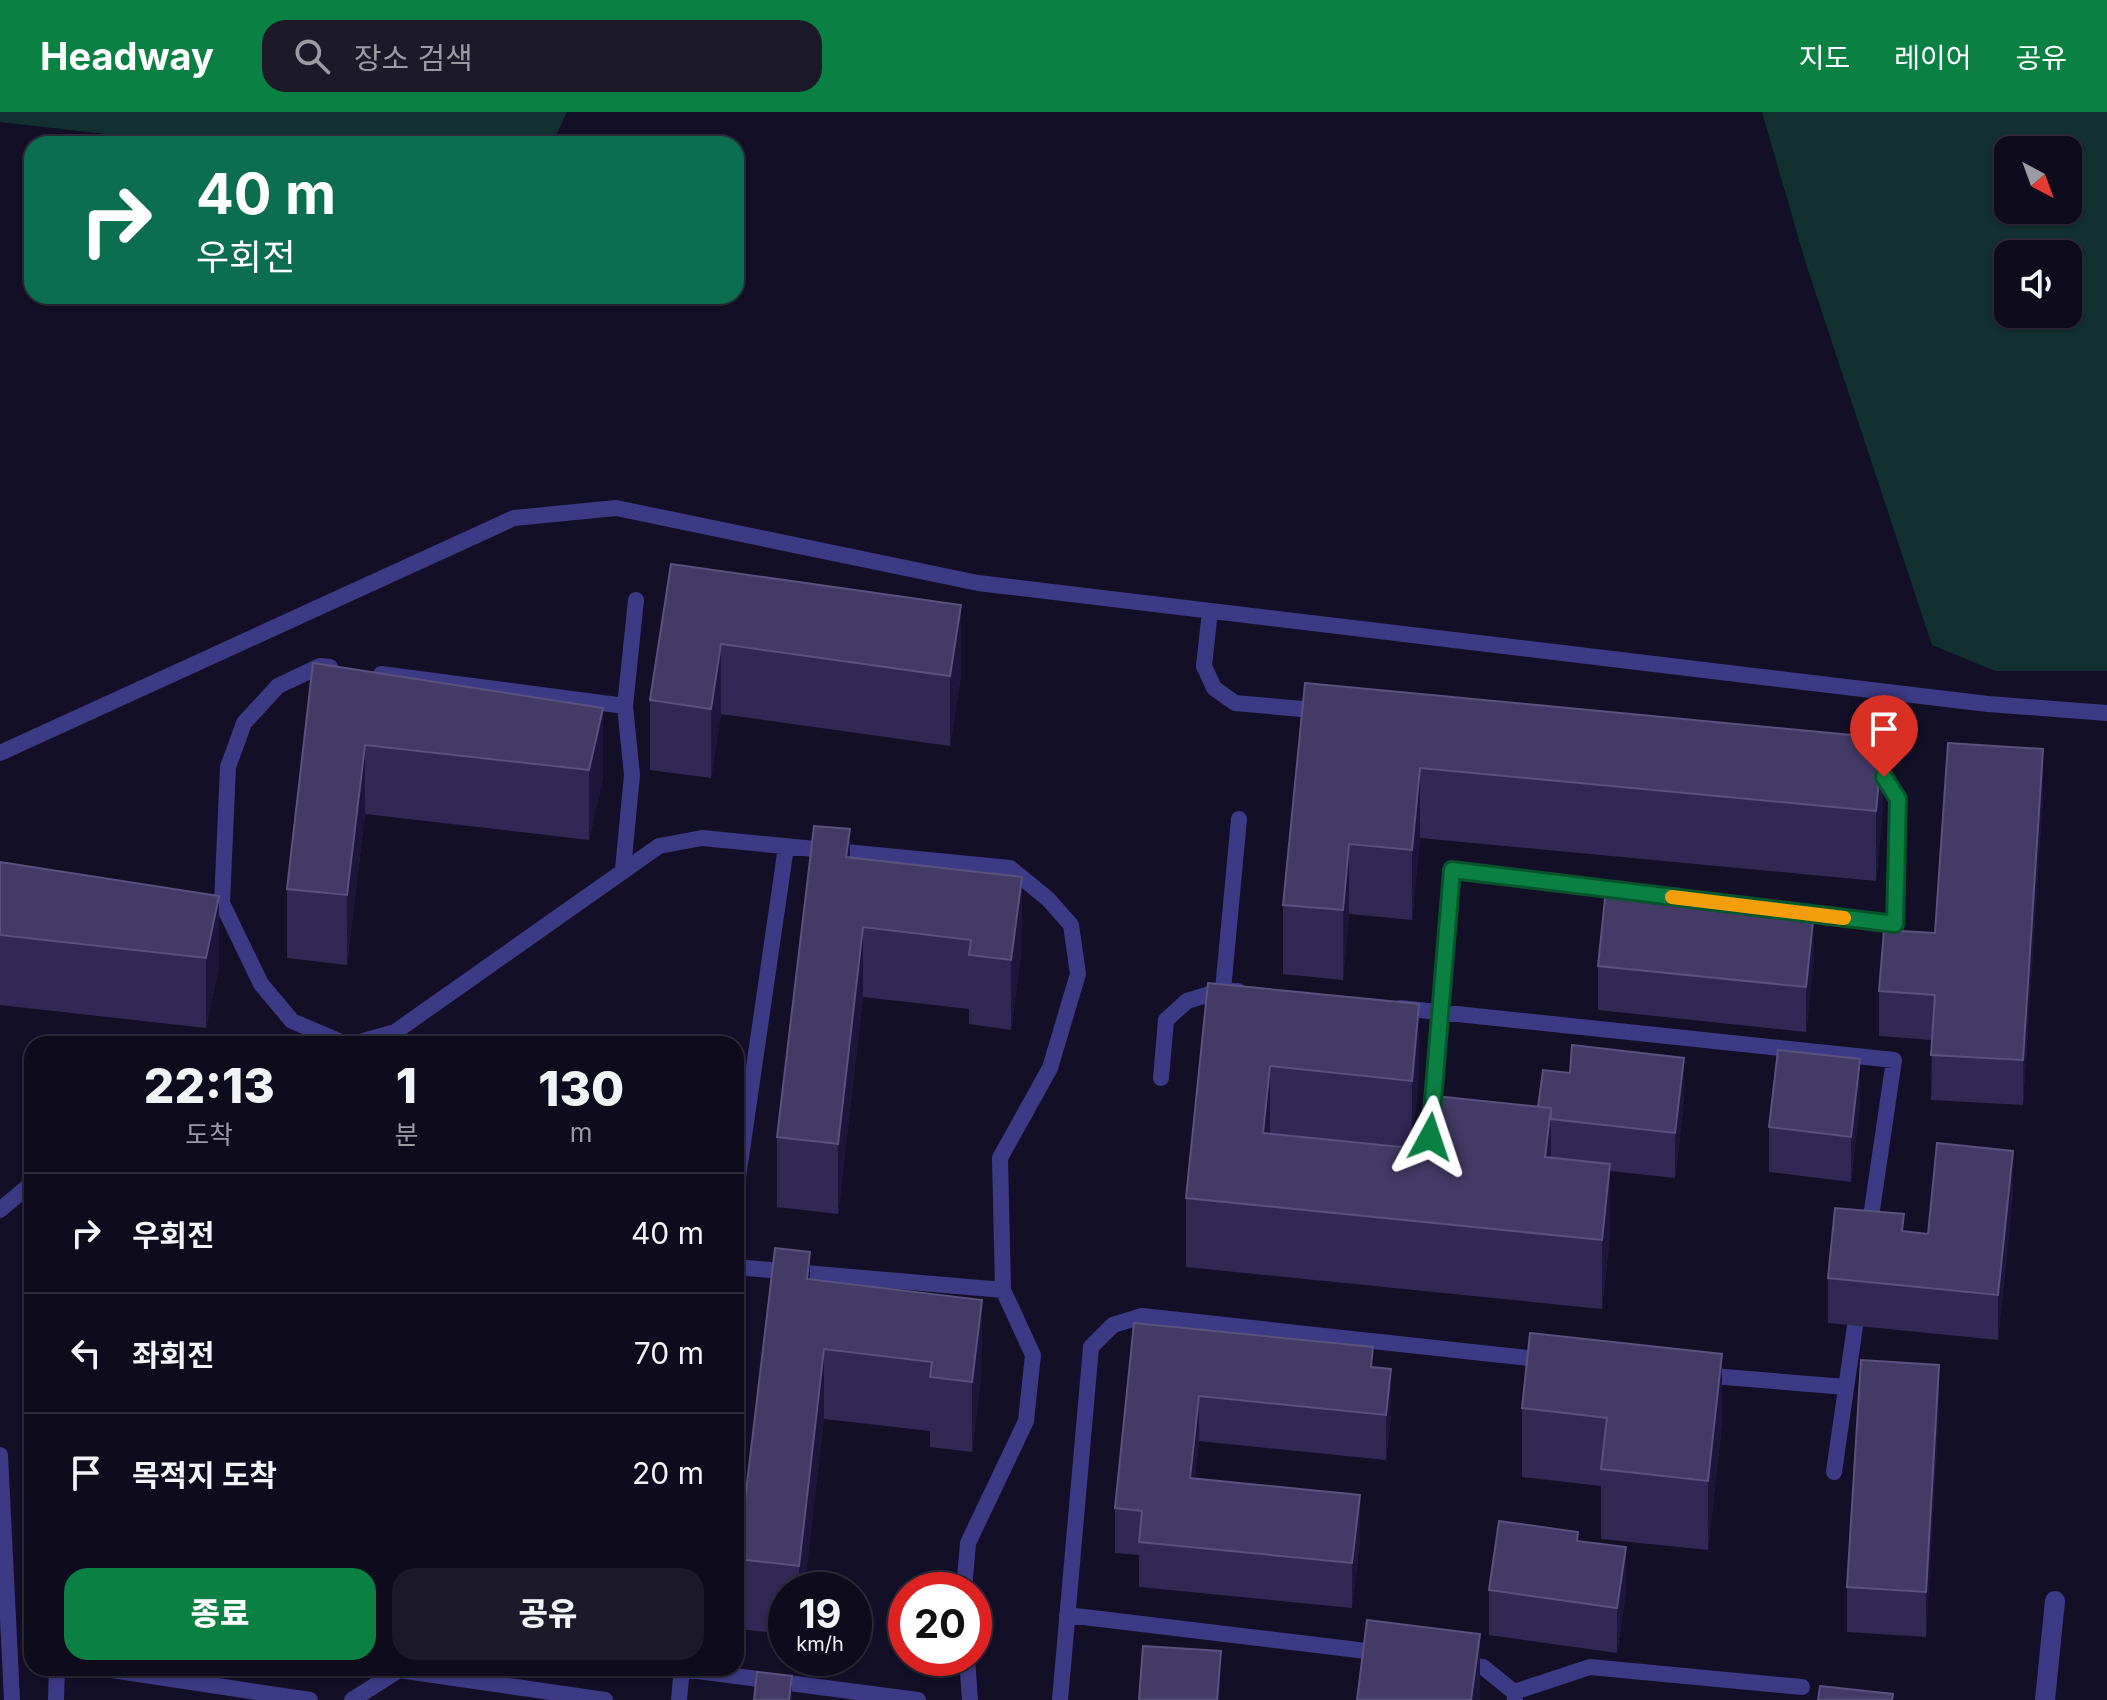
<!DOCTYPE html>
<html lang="ko">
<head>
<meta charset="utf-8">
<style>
	body { margin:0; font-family:Inter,"Noto Sans KR",sans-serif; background:#1c1929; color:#f1f3f6; height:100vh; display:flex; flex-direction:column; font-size:30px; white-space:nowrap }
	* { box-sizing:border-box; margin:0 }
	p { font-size:26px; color:#9b9ba3 }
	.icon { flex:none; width:44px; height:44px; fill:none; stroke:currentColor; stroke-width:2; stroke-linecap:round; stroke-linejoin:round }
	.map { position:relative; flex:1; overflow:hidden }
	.side { position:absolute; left:24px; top:924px; width:720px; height:640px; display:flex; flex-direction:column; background:#0e0b1c; border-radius:24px; box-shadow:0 2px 6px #0004,0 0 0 2px #2e2b3b }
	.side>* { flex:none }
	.guide { position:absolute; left:24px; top:24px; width:720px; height:168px; border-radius:24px; box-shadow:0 2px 6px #0004,0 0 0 2px #2e2b3b; background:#0b6e4f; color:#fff; overflow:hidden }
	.needle { width:52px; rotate:139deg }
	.fabs { position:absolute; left:1994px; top:24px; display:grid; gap:16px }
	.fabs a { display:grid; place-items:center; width:88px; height:88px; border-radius:16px; background:#0e0b1c; box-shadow:0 2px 6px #0004,0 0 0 2px #2e2b3b; font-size:40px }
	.speed { position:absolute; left:768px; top:1460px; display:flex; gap:16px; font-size:40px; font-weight:700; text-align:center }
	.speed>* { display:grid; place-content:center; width:104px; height:104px; border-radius:50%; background:#0e0b1c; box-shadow:0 2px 6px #0004,0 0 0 2px #2e2b3b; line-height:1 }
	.speed small { font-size:20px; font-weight:400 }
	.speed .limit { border:12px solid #d22; background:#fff; color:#111 }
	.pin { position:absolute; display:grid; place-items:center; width:68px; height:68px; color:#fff; margin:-82px -34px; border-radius:50% 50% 50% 0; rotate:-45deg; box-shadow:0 0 8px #0007 }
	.pin .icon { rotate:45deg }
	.me { position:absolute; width:88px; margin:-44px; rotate:5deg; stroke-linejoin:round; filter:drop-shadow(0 0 6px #0008) }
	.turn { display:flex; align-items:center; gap:28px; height:168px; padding:0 40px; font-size:36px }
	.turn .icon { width:104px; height:104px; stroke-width:2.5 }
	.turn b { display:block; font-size:56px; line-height:68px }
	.eta { display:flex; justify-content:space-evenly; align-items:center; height:136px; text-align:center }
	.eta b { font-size:48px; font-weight:800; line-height:56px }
	.button { display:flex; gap:16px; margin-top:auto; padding:16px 40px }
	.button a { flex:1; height:92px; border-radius:24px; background:#0b8043; color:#fff; font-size:32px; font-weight:800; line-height:92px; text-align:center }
	.button a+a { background:#1c1929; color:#f1f3f6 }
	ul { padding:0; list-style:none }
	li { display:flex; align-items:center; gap:24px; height:120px; padding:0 40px; border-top:2px solid #2e2b3b }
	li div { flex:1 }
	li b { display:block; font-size:30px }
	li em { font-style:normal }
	header { display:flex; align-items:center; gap:48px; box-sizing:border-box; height:112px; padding:0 40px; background:#0b8043; color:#fff }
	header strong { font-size:38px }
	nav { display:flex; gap:44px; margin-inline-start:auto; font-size:28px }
	.search { width:560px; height:72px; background:#1c1929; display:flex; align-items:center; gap:20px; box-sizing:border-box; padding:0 28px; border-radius:24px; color:#9b9ba3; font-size:30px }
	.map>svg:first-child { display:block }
	.green { fill:#12302f; fill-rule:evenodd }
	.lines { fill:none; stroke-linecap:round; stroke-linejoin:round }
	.service { stroke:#3d3a85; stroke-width:16 }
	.minor { stroke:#3d3a85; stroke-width:20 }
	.wall { fill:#312854 }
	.shaded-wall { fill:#1d163a }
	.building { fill:#433a66; stroke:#5a527e; stroke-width:2 }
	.route-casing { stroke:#07532c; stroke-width:20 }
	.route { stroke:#0b8043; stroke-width:14 }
	.slow { stroke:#f59e0b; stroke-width:14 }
</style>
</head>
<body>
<header>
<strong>Headway</strong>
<div class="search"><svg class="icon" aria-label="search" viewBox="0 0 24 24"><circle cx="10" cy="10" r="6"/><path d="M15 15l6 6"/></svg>장소 검색</div>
<nav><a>지도</a><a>레이어</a><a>공유</a></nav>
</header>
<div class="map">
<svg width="2107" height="1588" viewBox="0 0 2107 1588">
	<rect width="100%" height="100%" fill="#130f26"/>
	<path class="green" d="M0,0H567L552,32H193L0,10Z
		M1762,0H2107V559H1995L1932,533L1806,152ZM2008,38H2068V98H2008ZM2008,142H2068V202H2008Z"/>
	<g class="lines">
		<path class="service" d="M1210,499L1204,554L1214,576L1235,591L1324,599
			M330,555L320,554L278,574L244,611L228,655L222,791L261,872L292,909L346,932
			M381,562L625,594
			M0,641L514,406L616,396L978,471L1988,592L2107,601
			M1866,656L1884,665L1898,687L1895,838
			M623,757L632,663L625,594L636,488
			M1793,800L1895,812
			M1238,879L1223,878L1239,707
			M1400,896L1894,948L1869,1118
			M353,932L395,920L659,734L702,726L1010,756L1048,787L1071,813L1078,862L1050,956L1000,1046L1003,1178L1033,1243L1026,1309L968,1431L964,1478
			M1161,966L1166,908L1187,889L1223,878
			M1430,1025L1452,758L1663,784
			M736,1079L786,735
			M0,1098L32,1071
			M736,1155L1003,1178
			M1700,1263L1846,1275
			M0,1343L12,1588
			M1834,1360L1858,1193
			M1067,1503L1383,1541
			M967,1546L970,1588
			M1461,1551L1483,1555L1514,1580L1515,1588
			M99,1556L310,1588
			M682,1557L918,1588
			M1514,1580L1590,1555L1802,1575
			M56,1588L57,1556
			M352,1588L399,1558L605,1588
			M679,1588L682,1556
			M1060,1588L1091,1235L1113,1213L1142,1204L1546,1248"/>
		<path class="minor" d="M2045,1588L2055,1489"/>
	</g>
	<path class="wall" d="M671,452L961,563L950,634L721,602L711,666L650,658V588Z
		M313,551L603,596V666L589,728L365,702L347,853L287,846V777Z
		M1305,571L1883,695L1876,769L1420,726L1412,808L1349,802L1343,868L1283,862V793Z
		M2043,682L2023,993L1931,988L1932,928L1879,924V879L1935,821Z
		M850,746L1022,835L1011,918L969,912V897L863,885L838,1102L777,1095V1025Z
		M0,750L219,784V854L206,916L0,893Z
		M1814,844L1806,920L1598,898V854Z
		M1208,871L1419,961L1412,1036L1430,1038L1538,995L1684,991L1675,1066L1610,1059V1122L1602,1197L1186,1155V1086Z
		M1860,992L1851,1070L1769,1060V1015Z
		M2013,1083L1998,1228L1828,1211V1166L1904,1120L1928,1122Z
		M810,1168L982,1257L972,1340L930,1335V1319L824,1307L804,1478H786V1522L738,1517V1447Z
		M1134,1211L1373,1255L1391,1302L1386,1348L1199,1329L1195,1366L1360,1428L1352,1496L1139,1475V1443L1115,1441V1396Z
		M1522,1296L1722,1311L1708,1438L1601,1427V1374L1522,1365Z
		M1939,1297L1926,1525L1847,1520V1475Z
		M1578,1429L1626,1480L1617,1541L1489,1523V1478Z"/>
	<path class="shaded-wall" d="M961,493V563L950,634V564Z
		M721,532V602L711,666V597Z
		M603,596V666L589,728V658Z
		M1883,626V695L1876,769V699Z
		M365,633V702L347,853V783Z
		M2043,637V682L2023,993V948Z
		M1420,656V726L1412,808V738Z
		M850,717V787L846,745Z
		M1349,732V802L1343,868V798Z
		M1022,765V835L1011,918V848Z
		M219,784V854L206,916V846Z
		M1814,799V844L1806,920V875Z
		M863,815V885L838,1102V1032Z
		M1419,892V961L1412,1038V969Z
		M1684,946V991L1675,1066V1021Z
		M1860,947V992L1851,1070V1025Z
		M1270,954V1024L1263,1021Z
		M1551,996V1065L1545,1045Z
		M2013,1039V1083L1998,1228V1183Z
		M1610,1052V1122L1602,1197V1128Z
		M810,1140V1209L807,1167Z
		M982,1188V1257L972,1340V1270Z
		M824,1237V1307L804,1478H799V1454Z
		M1722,1242V1311L1708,1438V1369Z
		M1939,1253V1297L1926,1525V1480Z
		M1391,1257V1302L1386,1348V1303Z
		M1199,1284V1329L1190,1411V1366Z
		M1360,1383V1428L1352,1496V1451Z
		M1626,1435V1480L1617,1541V1496Z
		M1480,1522V1588H1471Z
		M1221,1539L1220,1588H1217Z
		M792,1564V1588H789Z"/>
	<path class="building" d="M671,452L961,493L950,564L721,532L711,597L650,588Z
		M313,551L603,596L589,658L365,633L347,783L287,777Z
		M1305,571L1883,626L1876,699L1420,656L1412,738L1349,732L1343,798L1283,793Z
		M1948,631L2043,637L2023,948L1931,943L1935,883L1879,879L1884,818L1935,821Z
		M814,714L850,717L846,745L1022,765L1011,848L969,843L971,828L863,815L838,1032L777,1025Z
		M0,750L219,784L206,846L0,823Z
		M1606,777L1814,799L1806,875L1598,854Z
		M1208,871L1419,892L1412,969L1270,954L1263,1021L1430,1038L1436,984L1551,996L1545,1045L1610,1052L1602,1128L1186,1086Z
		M1572,933L1684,946L1675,1021L1551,1007V996L1538,995L1543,958L1570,961Z
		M1778,938L1860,947L1851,1025L1769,1015Z
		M1937,1031L2013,1039L1998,1183L1828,1166L1835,1096L1904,1102L1902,1119L1928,1122Z
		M775,1136L810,1140L807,1167L982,1188L972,1270L930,1265L932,1250L824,1237L799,1454L738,1447Z
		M1134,1211L1373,1235L1371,1255L1391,1257L1386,1303L1199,1284L1190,1366L1360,1383L1352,1451L1139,1430L1142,1399L1115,1396Z
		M1530,1221L1722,1242L1708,1369L1601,1357L1607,1306L1522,1296Z
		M1861,1248L1939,1253L1926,1480L1847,1475Z
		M1499,1409L1578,1420L1577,1429L1626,1435L1617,1496L1489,1478Z
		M1367,1508L1480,1522L1471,1588H1357Z
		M1143,1534L1221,1539L1217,1588H1139Z
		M757,1560L792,1564L789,1588H754Z
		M1820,1574L1893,1582L1892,1588H1818Z"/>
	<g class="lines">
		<g class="route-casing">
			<path id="route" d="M1430,1025L1452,758L1895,812L1898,687L1884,665"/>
		</g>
		<use href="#route" class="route"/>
		<path class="slow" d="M1672,785L1844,806"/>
	</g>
</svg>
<div class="fabs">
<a><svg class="needle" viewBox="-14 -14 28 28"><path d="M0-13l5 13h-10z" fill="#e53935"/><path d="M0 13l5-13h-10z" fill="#9b9ba3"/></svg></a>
<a><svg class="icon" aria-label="sound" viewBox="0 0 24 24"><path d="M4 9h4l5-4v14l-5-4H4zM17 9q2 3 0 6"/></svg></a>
</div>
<div class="speed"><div>19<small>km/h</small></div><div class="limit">20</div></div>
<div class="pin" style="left:1884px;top:665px;background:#d93025"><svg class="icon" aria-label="arrive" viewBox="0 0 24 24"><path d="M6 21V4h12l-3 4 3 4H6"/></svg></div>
<svg class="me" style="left:1430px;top:1025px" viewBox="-20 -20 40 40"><path d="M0-17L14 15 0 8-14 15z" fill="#0b8043" stroke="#fff" stroke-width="4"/></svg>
<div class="guide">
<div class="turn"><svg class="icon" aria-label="right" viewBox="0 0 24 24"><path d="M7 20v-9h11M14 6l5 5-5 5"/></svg><div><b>40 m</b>우회전</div></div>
</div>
<section class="side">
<div class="eta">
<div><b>22:13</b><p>도착</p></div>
<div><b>1</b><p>분</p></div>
<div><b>130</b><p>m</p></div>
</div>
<ul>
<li><svg class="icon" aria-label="right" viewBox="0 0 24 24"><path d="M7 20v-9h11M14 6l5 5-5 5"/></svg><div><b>우회전</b></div><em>40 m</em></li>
<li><svg class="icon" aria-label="left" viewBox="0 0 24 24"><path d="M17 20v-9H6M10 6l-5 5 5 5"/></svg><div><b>좌회전</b></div><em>70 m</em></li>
<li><svg class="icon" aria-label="arrive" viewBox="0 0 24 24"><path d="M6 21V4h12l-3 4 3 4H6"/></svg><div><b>목적지 도착</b></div><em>20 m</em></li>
</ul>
<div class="button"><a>종료</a><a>공유</a></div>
</section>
</div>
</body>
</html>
